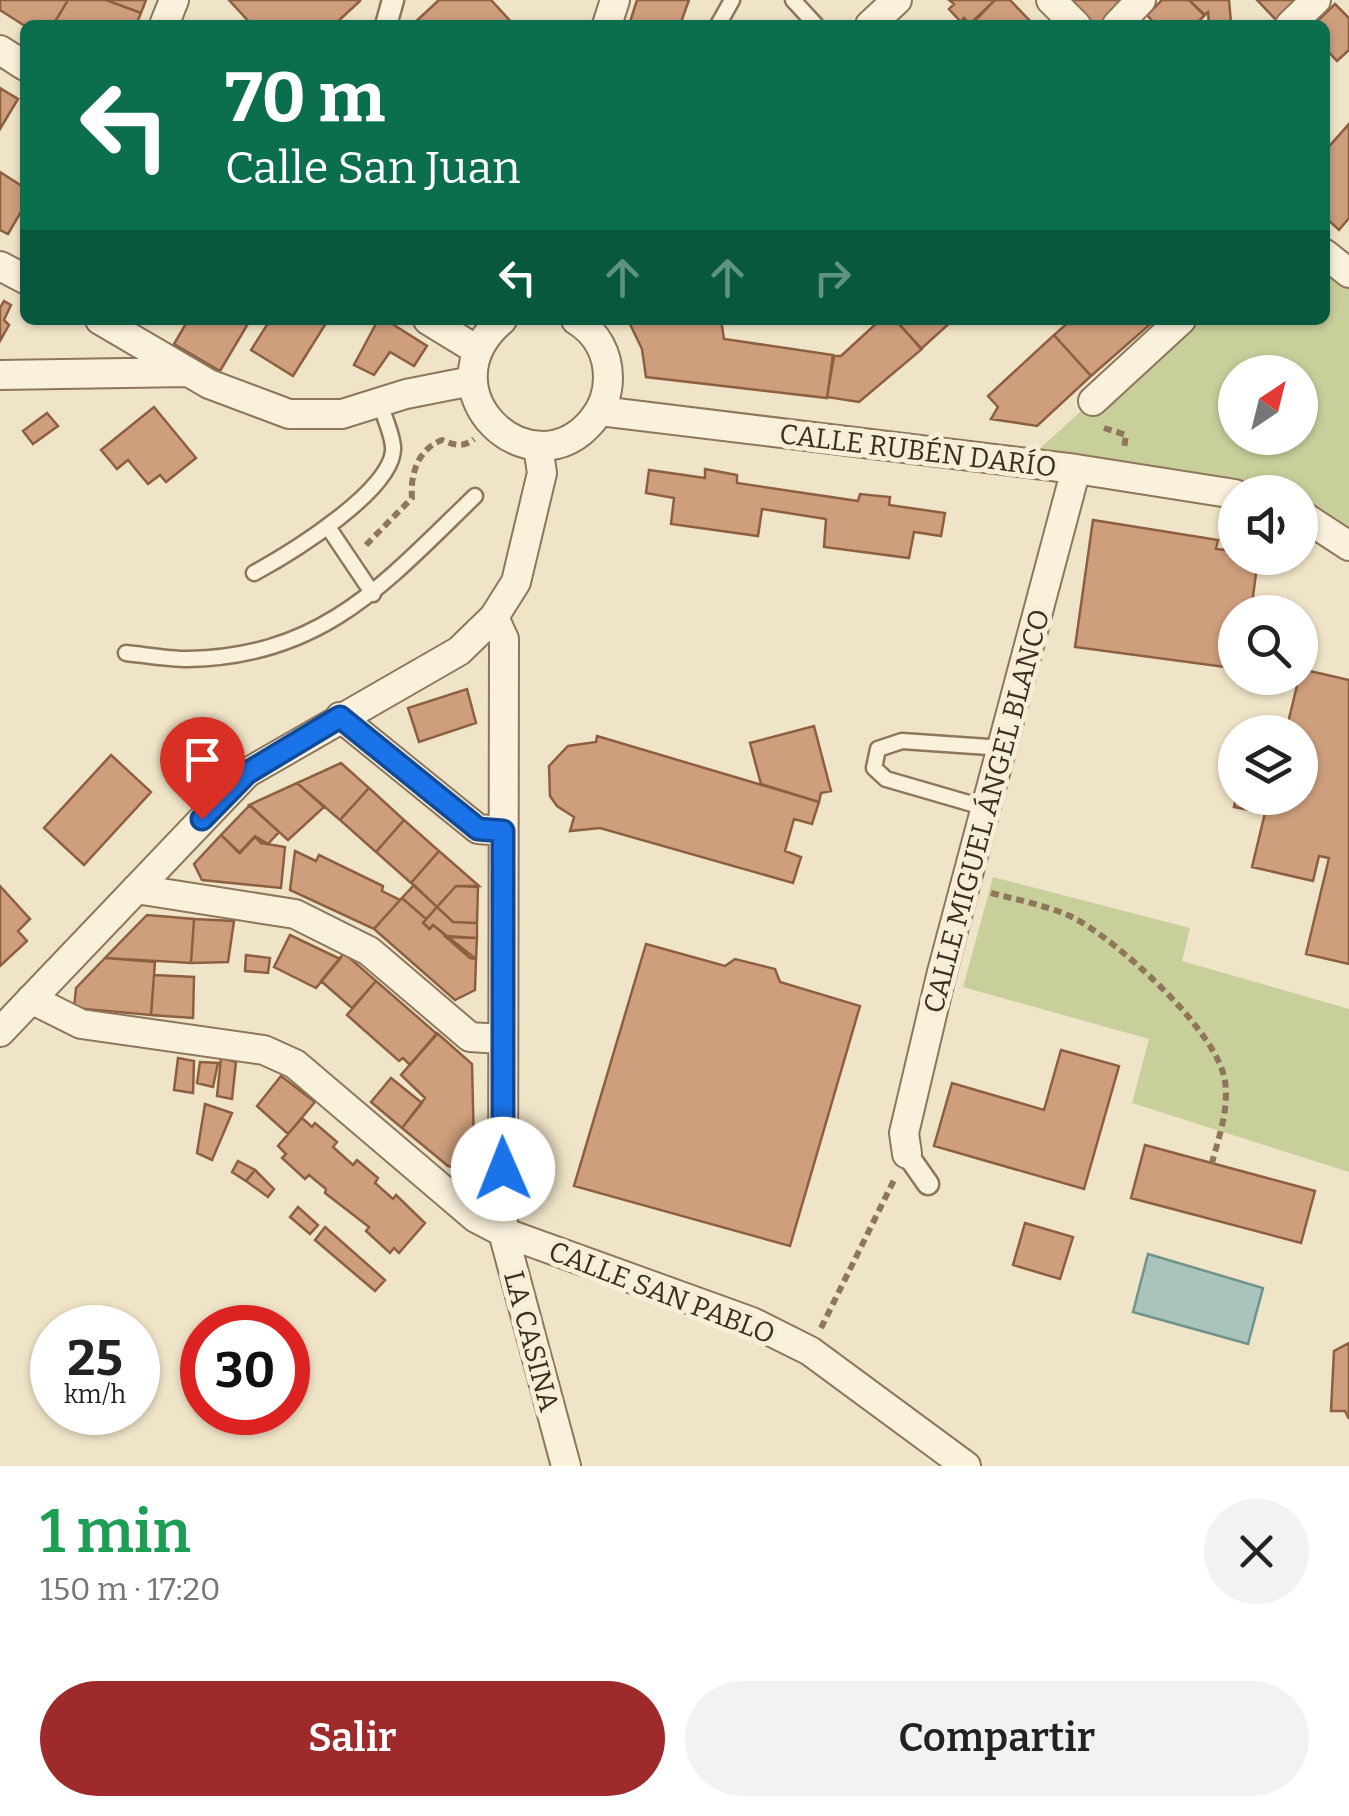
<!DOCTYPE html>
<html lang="es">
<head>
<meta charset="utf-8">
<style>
	body { margin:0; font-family:Bitter,serif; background:#f2f2f2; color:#222; height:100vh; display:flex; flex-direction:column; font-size:38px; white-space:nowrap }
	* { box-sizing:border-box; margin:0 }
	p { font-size:32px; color:#767676 }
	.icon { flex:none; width:55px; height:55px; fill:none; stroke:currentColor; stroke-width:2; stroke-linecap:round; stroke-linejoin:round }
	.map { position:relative; height:1466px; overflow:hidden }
	.drawer { display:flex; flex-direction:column; background:#fff; flex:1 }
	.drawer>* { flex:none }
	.hud { position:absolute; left:20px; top:20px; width:1310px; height:305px; border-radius:15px; box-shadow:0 2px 8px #0004; background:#0b6e4f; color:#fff; overflow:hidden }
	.needle { width:65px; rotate:35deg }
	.controls { position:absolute; left:1218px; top:355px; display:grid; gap:20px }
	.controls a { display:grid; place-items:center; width:100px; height:100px; border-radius:50%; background:#fff; box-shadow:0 2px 8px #0004; font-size:50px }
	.speed { position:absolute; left:30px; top:1305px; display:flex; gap:20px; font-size:50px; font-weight:700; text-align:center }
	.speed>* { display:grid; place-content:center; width:130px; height:130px; border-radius:50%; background:#fff; box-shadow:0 2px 8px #0004; line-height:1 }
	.speed small { font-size:25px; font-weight:400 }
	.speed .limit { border:15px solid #d22; background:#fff; color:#111 }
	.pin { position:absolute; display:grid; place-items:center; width:85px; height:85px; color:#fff; margin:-102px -42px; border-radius:50% 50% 50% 0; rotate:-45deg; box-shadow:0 0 10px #0007 }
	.pin .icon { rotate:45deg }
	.me { position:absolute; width:110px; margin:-55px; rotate:359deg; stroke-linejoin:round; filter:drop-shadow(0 0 8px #0008) }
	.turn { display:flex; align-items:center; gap:35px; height:210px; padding:0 40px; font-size:45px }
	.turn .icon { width:130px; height:130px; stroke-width:2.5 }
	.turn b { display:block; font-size:70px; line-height:85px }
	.lanes { display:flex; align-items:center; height:95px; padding:0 40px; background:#0003; justify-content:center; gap:50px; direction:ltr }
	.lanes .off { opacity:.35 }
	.round { display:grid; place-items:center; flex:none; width:105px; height:105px; border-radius:52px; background:#f2f2f2 }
	.headline { display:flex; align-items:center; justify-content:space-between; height:170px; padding:0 40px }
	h1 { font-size:60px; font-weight:600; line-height:75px; color:#1e9e55 }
	.button { display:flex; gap:20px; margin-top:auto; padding:20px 40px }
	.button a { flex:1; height:115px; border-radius:60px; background:#9e2a2b; color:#fff; font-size:40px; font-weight:600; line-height:115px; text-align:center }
	.button a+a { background:#f2f2f2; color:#222 }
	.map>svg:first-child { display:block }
	.green { fill:#c9cf9b; fill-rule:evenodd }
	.water { fill:#a9c4bc; stroke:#6f938a; stroke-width:2.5 }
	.building { fill:#cf9f7d; stroke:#8d5f41; stroke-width:2.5 }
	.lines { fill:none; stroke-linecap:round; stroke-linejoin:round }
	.service-casing { stroke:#8d765c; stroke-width:19 }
	.pedestrian-casing { stroke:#8d765c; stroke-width:25 }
	.minor-casing { stroke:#8d765c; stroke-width:32 }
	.path { stroke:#8d765c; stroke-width:6; stroke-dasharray:8 5; stroke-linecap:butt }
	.service { stroke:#faf1dc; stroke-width:14 }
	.pedestrian { stroke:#faf1dc; stroke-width:20 }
	.minor { stroke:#faf1dc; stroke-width:28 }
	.route-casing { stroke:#114b97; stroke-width:25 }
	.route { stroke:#1a73e8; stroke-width:18 }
	.labels { text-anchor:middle; stroke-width:10; stroke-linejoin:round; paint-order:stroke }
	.street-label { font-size:28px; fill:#3d2e20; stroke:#f7eed8 }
</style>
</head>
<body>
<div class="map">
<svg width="1349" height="1466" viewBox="0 0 1349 1466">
	<rect width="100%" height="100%" fill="#f0e4c8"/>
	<path class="green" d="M1325,254L1349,273V546L1300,514V492H1235L1025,462L1181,320H1325ZM1235,372H1300V438H1235Z
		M993,877L1190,928L1182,961L1349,1009V1172L1132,1103L1149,1039L963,987Z"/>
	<path class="water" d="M1148,1254L1263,1288L1248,1344L1133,1312Z"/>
	<path class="building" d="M0,0H68L53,25L25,26L0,10Z
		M68,0H106L141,13L136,25H53Z
		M106,0H146L141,13Z
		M229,0H359L360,1L334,25H252Z
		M439,0H491L514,25H412Z
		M637,0H689L680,25H629Z
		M949,0H995L970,24L964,18L961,22L949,9L954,4Z
		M995,0H1010L1034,25H971Z
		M1070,0H1124L1100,25H1095Z
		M1162,0H1189L1205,15L1195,25H1156L1147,15Z
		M1189,0H1229L1231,23L1209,25L1208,12L1204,15Z
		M1257,0H1302L1279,23Z
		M1335,4L1349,18V50L1337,61L1325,48V25H1313Z
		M0,88L18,99L0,129Z
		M1349,124V218L1339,230L1325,217V151Z
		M0,172L25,188V205L8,234L0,230Z
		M4,301L11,305L4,320L9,325L0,341V308Z
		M188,320H244L249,322L220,371L174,344Z
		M270,320H328L293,376L251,350Z
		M378,320H386L427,346L414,366L390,352L374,375L354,365Z
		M628,320H721L724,339L833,355L827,398L646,377L642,349Z
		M880,320H895L922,349L859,402L827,397L834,356H841Z
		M896,320H953L921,349Z
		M1071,320H1155L1091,376L1054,335Z
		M1054,335L1091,376L1037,426L991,419L998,407L988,396Z
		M154,407L196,458L166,482L160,475L148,484L128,460L117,469L101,450Z
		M47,413L58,426L33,444L23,431Z
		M705,469L737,475V483L858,501L860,494L890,497L889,505L945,513L941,536L914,532L909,558L824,547L826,519L762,509L758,536L671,524L674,498L646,493L649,470L705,478Z
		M1093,520L1218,540L1216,549L1235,551V558H1258L1251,612H1235V664L1225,667L1075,647Z
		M1301,669L1349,680V964L1306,954L1329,858L1319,856L1313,881L1252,867L1265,813L1234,807L1236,798H1300V732H1251L1254,719L1287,727Z
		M467,689L476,723L419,742L408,708Z
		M814,726L831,791L821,793L819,802L761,784L750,743Z
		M597,736L819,802L812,824L794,819L785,851L801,857L793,883L600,828L570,831L574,817L557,806L550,796L549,766L568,746L596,742Z
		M111,755L151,792L84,865L44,828Z
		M341,763L369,788L340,820L297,783Z
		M297,783L324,807L288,840L249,805Z
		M369,788L404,820L376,852L340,820Z
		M250,805L279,832L268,844L255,836L239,853L221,835Z
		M404,820L439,851L411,883L376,852Z
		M221,835L240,853L255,837L261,843L285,847L281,888L202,880L194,864Z
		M295,851L316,861L319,855L383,886L382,891L400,900L374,929L290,890Z
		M439,851L479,886H456L437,907L411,883Z
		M414,885L437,907L426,919L402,898Z
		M0,886L30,919L18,931L27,941L0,966Z
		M456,886L478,887L477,923L453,922L437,907Z
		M402,898L426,919L423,923L429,929L433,925L476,959L475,990L455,1000L374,929Z
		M437,907L453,922L477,923V938L446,936L433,925L430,929L423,923Z
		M147,915L194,919L191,963L105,958Z
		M194,919L234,921L228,962L191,963Z
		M290,935L340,959L316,988L274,967Z
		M446,937L477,938L476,959L470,958Z
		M646,944L725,966L735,959L775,969L780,982L860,1006L790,1246L574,1186Z
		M344,953L376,981L352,1008L321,981Z
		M246,955L270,958L268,973L245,971Z
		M105,958L155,962L151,1015L74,1008L76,988Z
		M154,975L194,977L193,1018L151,1015Z
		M376,981L437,1034L410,1065L403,1058L399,1061L347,1015Z
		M437,1033L472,1064L474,1146L458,1168L448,1166L402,1128L425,1098L401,1075Z
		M1061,1050L1119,1066L1084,1189L934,1146L952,1083L1044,1110Z
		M178,1058L194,1061L193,1093L174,1090Z
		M221,1058L236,1062L232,1099L217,1096Z
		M200,1062L218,1063L213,1087L197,1083Z
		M281,1076L315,1102L288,1134L257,1106Z
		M391,1078L422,1103L402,1128L371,1102Z
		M205,1104L232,1113L212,1160L197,1153Z
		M302,1118L312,1127L315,1123L337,1142L333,1147L353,1165L357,1160L378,1178L375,1183L393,1199L396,1195L425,1223L399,1253L394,1248L390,1253L366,1231L369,1227L325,1193L326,1189L309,1175L305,1179L282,1158L286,1154L278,1146Z
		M1145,1145L1315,1191L1301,1243L1131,1198Z
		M238,1161L255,1170L246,1181L232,1172Z
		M255,1170L274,1189L268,1197L246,1181Z
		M298,1207L318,1225L310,1234L290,1217Z
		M1025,1223L1073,1237L1060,1279L1013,1265Z
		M325,1227L385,1280L375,1291L315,1240Z
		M1349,1343V1419L1345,1411H1331L1334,1351Z"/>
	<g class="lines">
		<g class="service-casing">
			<path id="service" d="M793,0L816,25
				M718,25L732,0
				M328,527L373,594
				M254,573C289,554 396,489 393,447C392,433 384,416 379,402
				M126,653C146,655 168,659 188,659C323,657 386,582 475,496
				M986,808L886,779L874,768L878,749L902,741L1003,748"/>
		</g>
		<g class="pedestrian-casing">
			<path id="pedestrian" d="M386,25L393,0
				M907,1154L928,1184"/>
		</g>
		<g class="minor-casing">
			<path id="minor" d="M1051,0L1076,25
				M164,25L174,0
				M607,25L615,0
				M870,25L897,0
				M1117,25L1141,0
				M1290,25L1316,0
				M0,50L25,66
				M1325,254L1349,273
				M0,266L25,279
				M100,320L209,384L289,414H342L406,394L472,381
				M428,320L477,350
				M502,320C420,390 530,494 592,421C602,409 608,395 608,378C608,354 597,333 576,320
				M0,375L188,372
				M1093,401L1181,320
				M600,411L1076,469L1235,494
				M1300,514L1349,546
				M494,617L504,639L503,1232L566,1466
				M340,717L478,829L503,831
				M136,889L295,914L369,951L470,1037L501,1039
				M31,999L81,1024L264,1050L295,1064L476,1218L503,1232L752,1322L810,1351L966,1466
				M0,1032L247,773L459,651L494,617L516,582L542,473L538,446
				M907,1154L904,1133L942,972L1076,469"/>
		</g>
		<path class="path" d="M1104,428L1126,435L1124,449
			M366,545L412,498C410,474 418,449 442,440C454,445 463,448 474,439
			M991,893C1018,900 1046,905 1072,917C1116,939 1218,1031 1225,1081C1229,1110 1219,1136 1212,1163
			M821,1328L895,1178"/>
		<use href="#service" class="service"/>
		<use href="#pedestrian" class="pedestrian"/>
		<use href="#minor" class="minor"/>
	</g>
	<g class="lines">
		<g class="route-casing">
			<path id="route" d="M202,819L247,773L340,717L478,829L503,831V1169"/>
		</g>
		<use href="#route" class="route"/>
	</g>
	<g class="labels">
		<g class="street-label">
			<text transform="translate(918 450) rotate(7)" y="10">CALLE RUBÉN DARÍO</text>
			<text transform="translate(986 811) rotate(-75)" y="10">CALLE MIGUEL ÁNGEL BLANCO</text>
			<text transform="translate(662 1292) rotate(21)" y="10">CALLE SAN PABLO</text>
			<text transform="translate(532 1341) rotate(75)" y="10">LA CASINA</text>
		</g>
	</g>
</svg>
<div class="controls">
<a><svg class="needle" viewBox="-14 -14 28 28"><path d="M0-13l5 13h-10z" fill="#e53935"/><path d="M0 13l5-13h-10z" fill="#767676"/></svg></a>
<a><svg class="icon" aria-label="sound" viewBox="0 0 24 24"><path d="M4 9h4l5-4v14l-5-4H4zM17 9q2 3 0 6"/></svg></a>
<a><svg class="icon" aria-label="search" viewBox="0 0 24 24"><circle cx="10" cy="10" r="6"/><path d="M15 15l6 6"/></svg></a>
<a><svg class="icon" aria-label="layers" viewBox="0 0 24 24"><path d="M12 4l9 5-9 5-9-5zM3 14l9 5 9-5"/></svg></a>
</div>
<div class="speed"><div>25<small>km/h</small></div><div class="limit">30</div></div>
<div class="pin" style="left:202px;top:819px;background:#d93025"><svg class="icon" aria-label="arrive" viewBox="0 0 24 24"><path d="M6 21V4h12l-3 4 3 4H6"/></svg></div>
<svg class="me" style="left:503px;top:1169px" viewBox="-20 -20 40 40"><circle r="19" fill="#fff"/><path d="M0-13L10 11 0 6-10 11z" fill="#1a73e8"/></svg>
<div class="hud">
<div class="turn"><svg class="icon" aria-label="left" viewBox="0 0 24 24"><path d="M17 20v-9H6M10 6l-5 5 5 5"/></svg><div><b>70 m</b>Calle San Juan</div></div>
<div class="lanes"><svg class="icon" aria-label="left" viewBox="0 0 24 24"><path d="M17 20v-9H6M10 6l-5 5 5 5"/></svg><svg class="icon off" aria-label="ahead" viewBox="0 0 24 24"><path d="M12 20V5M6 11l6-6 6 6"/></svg><svg class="icon off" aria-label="ahead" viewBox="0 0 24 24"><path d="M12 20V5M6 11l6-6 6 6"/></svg><svg class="icon off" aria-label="right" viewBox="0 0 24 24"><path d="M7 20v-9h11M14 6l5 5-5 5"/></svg></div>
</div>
</div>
<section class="drawer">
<div class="headline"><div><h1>1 min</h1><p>150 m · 17:20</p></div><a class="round"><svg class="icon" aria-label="close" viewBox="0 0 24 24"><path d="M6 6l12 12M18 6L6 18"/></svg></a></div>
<div class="button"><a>Salir</a><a>Compartir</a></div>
</section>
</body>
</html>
